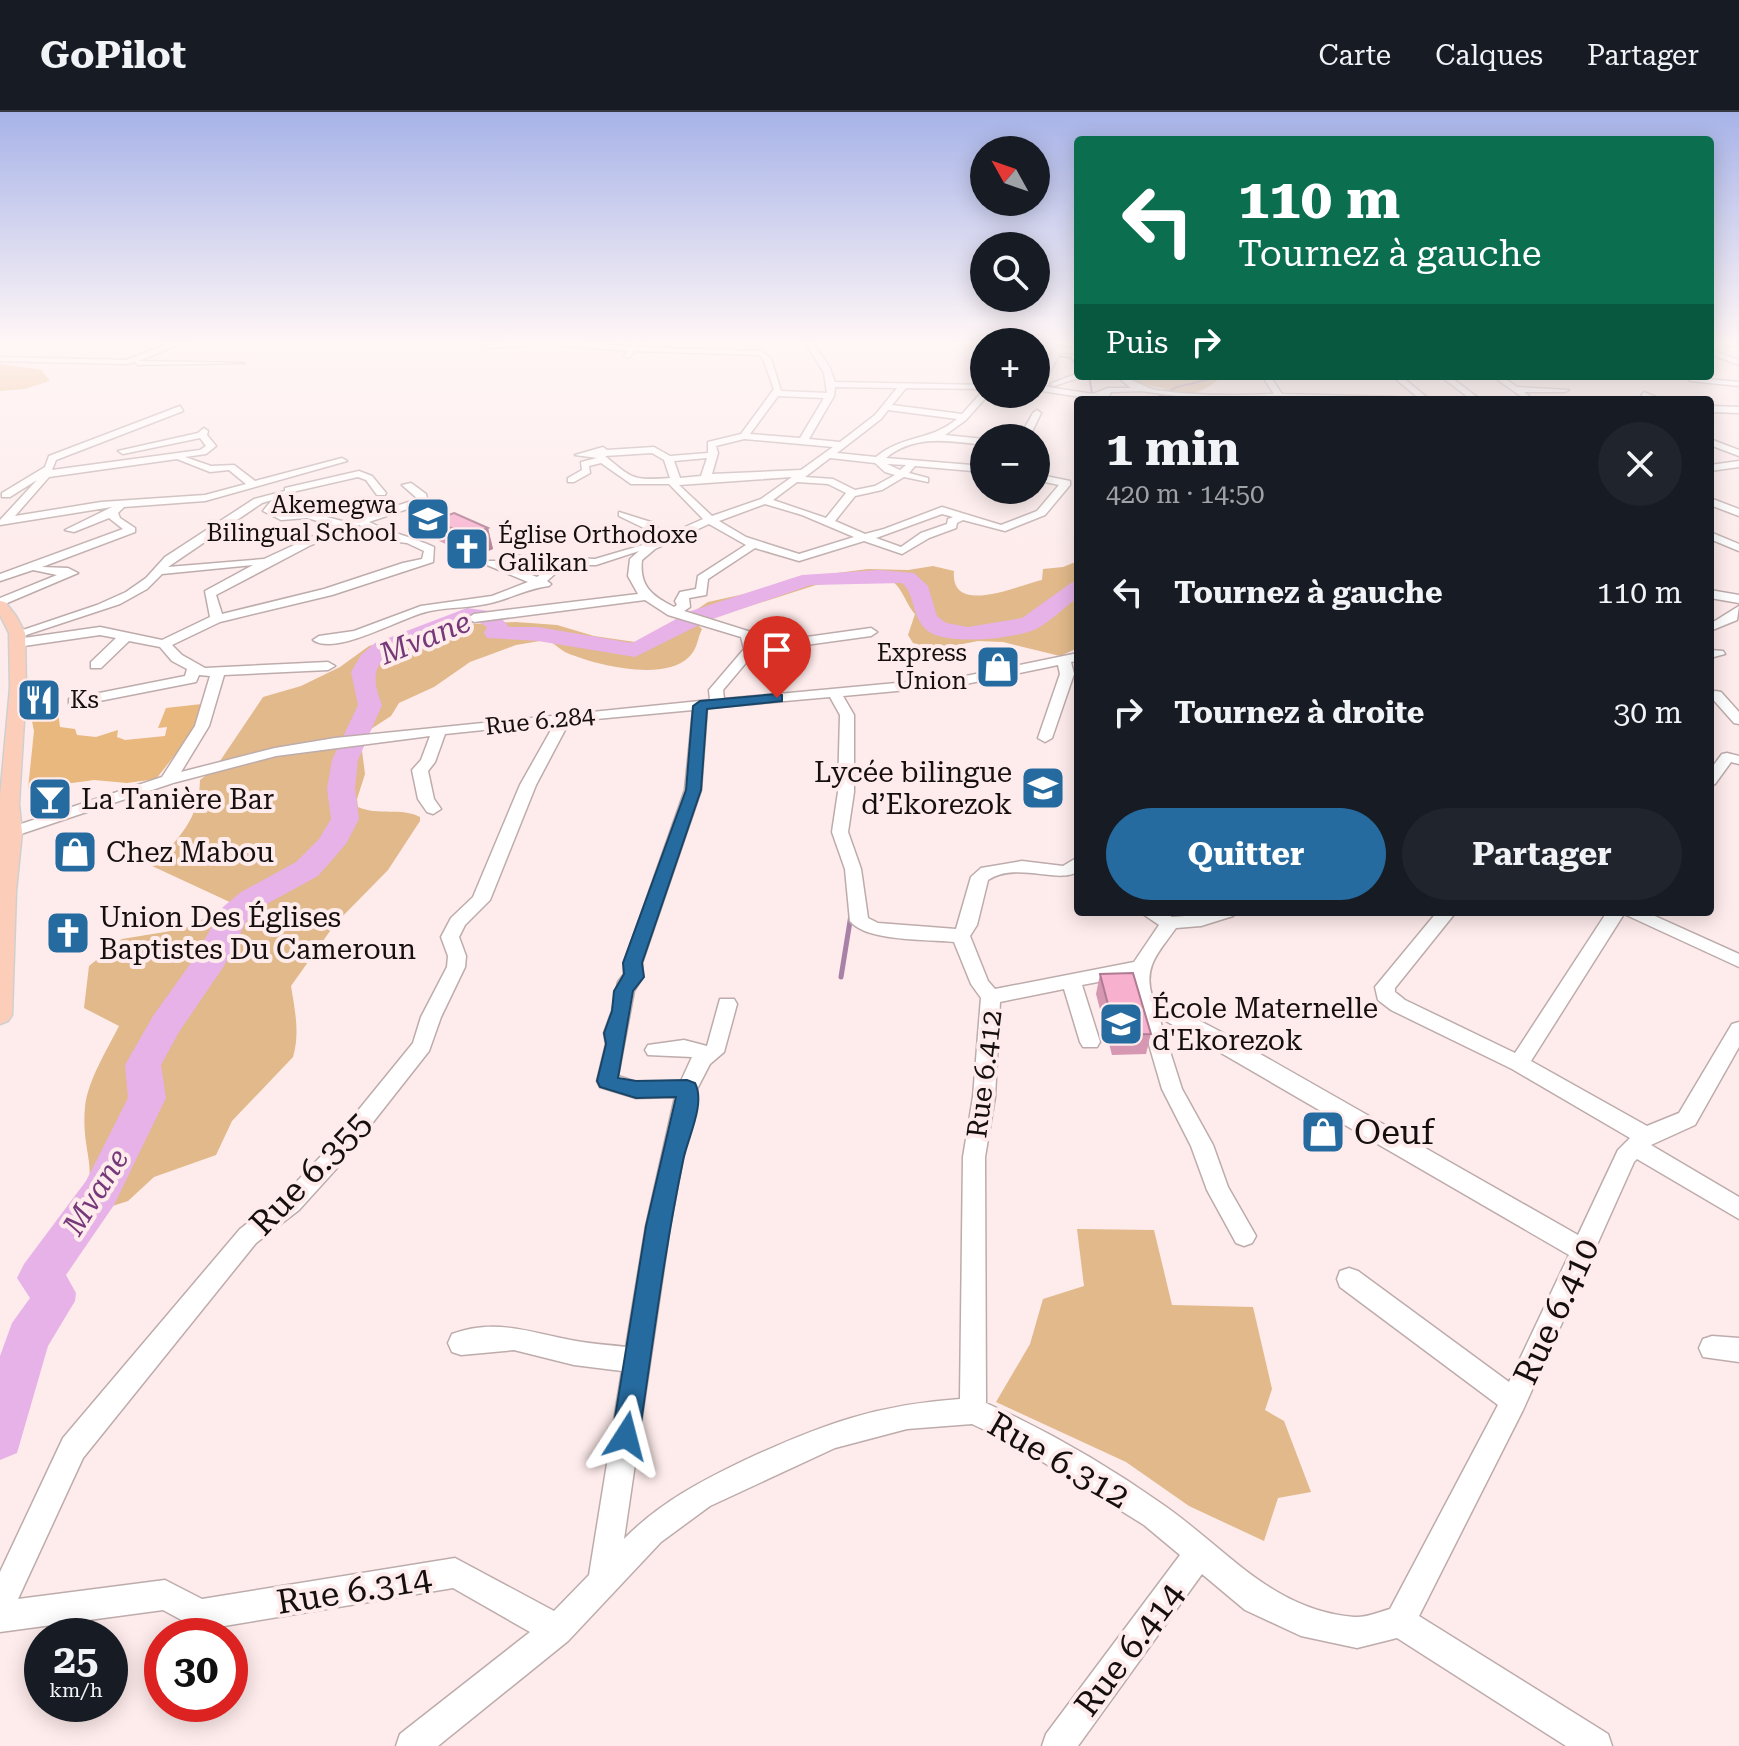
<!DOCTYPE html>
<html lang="fr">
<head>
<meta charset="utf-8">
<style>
	body { margin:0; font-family:"Roboto Serif",serif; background:#20242c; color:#f1f3f6; height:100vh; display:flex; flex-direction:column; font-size:30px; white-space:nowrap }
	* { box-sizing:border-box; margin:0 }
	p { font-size:26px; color:#9ea1a6 }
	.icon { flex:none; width:44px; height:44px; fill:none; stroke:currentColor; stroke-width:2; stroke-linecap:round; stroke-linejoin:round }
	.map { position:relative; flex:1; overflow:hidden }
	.sheet { position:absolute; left:1074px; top:284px; width:640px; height:520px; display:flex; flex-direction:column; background:#171b24; border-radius:8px; box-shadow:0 4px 20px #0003 }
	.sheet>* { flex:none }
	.guide { position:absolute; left:1074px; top:24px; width:640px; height:244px; border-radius:8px; box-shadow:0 4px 20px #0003; background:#0b6e4f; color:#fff; overflow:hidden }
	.needle { width:52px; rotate:310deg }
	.controls { position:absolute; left:970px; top:24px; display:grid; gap:16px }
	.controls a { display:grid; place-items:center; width:80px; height:80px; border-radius:50%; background:#171b24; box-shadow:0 4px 20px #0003; font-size:40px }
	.speed { position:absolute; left:24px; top:1506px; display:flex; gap:16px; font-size:40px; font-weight:700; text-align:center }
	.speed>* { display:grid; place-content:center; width:104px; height:104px; border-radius:50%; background:#171b24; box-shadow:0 4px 20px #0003; line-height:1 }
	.speed small { font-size:20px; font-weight:400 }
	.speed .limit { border:12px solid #d22; background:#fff; color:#111 }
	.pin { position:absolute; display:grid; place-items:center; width:68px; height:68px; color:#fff; margin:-82px -34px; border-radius:50% 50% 50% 0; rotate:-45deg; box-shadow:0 0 8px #0007 }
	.pin .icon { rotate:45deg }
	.me { position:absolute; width:88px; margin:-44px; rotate:9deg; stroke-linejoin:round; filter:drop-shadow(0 0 6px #0008) }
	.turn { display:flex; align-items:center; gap:28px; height:168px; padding:0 32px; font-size:36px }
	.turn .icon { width:104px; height:104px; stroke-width:2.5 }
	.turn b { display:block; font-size:56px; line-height:68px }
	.then { display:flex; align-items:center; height:76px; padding:0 32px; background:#0003; gap:16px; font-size:30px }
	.round { display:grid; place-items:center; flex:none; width:84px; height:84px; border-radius:42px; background:#20242c }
	.head { display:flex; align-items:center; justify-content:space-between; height:136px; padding:0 32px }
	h1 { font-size:48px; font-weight:700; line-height:60px }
	.primary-button { display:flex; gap:16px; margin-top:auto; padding:16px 32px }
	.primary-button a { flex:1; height:92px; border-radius:48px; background:#266ba0; color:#fff; font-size:32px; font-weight:700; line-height:92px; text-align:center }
	.primary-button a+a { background:#20242c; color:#f1f3f6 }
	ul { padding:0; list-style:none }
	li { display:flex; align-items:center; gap:24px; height:120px; padding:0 32px }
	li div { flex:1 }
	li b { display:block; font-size:30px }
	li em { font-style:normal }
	header { display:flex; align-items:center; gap:48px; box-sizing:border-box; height:112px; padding:0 40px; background:#171b24; border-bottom:2px solid #363941 }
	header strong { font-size:38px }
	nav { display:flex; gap:44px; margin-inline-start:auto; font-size:28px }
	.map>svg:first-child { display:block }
	.green { fill:#e1b98a }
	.forest { fill:#e8b87e }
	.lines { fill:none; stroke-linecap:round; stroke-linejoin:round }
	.stream-far1 { stroke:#a881a7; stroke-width:2 }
	.stream { stroke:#a881a7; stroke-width:5 }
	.river { fill:#e6b2e8; fill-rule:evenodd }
	.minor-casing { stroke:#beacac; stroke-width:3 }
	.major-casing { stroke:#d0cfcf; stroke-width:3 }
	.minor { fill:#fff; fill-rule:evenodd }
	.major { fill:#fcceb9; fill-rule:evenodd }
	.wall { fill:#d597b2 }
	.shaded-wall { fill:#ae7b91 }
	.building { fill:#f8b0cf; stroke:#ae7b91; stroke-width:2 }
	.route { fill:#266ba0; stroke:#194668; stroke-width:2 }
	.labels { text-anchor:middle; stroke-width:8; stroke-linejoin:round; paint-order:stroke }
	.far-poi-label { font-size:24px; fill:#160f0f; stroke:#feebeb; text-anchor:end }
	.far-street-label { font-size:24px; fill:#160f0f; stroke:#feebeb }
	.poi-label { font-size:28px; fill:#160f0f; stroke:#feebeb; text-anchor:start }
	.street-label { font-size:28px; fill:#160f0f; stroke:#feebeb }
	.water-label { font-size:30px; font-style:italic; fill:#75397a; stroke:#feebeb }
	.near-poi-label { font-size:34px; fill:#160f0f; stroke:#feebeb; text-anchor:start }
	.near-street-label { font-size:34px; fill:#160f0f; stroke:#feebeb }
</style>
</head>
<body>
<header>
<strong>GoPilot</strong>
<nav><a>Carte</a><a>Calques</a><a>Partager</a></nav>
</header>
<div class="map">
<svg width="1739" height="1634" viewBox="0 0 1739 1634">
	<rect width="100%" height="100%" fill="#feebeb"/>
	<path class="green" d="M1139,264H1222C1206,281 1178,288 1154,288L1166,277L1138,271L1134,267Z
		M1078,449V536L1060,544L1003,530L978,529L937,537L913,531L908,523L915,502C904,490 901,468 883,466L816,473L703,509L697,512L702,517C697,527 698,536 689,545C664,570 596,553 567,541C559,537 555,531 546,528L516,533L470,550L434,575L399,591L391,604L371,617L361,631L365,662L357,687L358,695C378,704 401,695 420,705V709L388,758L335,812L291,874C295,899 300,921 293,945L232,1009L216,1043L154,1065L128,1089L69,1108C107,1060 80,1048 85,995C88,968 107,938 119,914L84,896L89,854L122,827L183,817L234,792L152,754C179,726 199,708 200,668L216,655L263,585L301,574L340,555L369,534L448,513L516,510L557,513L594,524L635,530L655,525L708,490L758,479L790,467L868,457L908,458L933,454L954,459C950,505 1019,473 1042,468L1043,457L1063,455Z
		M1077,1117L1154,1118L1172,1193L1253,1195L1272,1277L1265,1298L1284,1309L1311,1380L1278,1386L1264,1429L1189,1394L1126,1350L996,1290L1030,1232L1043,1187L1084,1174Z"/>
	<path class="forest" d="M0,252L42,258L50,269L24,277L0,279Z
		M202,592L199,612L156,667L127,671L94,668L28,677L34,619L31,604L58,600L60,615L75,617L77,623L96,625L118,618L117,625L125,628L165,624L167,615L158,616L166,596Z"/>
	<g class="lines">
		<path class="stream-far1" d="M1036,241L1071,246L1078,257
			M1089,264L1092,281L1101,288
			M1153,288L1177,275L1222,264"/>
		<path class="stream" d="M841,865L851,803"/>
		<path class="river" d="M879,458L914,461L928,474L937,504L946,511L968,515L1022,506L1071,471L1078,469V485C1065,495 1052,508 1038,516C1018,527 947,534 928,519C911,506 916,483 902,471L811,473L707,509L635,545L538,529L487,526L484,521L487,515L477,509L391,541C370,556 374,571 382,593L358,648L355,677L359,707L346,732L318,764L263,794L247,808L224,854L179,920L161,953L166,986L114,1093L66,1163L76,1181L75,1189L48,1234L17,1341L0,1348V1244L12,1211L30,1186L17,1166L24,1152L86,1069L128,986L125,953L153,904L193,848L223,795L241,780L296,750L319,727L331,707L327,677L332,648L358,593L351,560L361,543L375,531L467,496L496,500L509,515H538L632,531L691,499L802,463Z"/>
		<g class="minor-casing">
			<path id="minor" d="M174,230H185L138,249L245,251L138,253L135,250L127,252L0,249V245L126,248Z
				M506,230H580L631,235L633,230H640L638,235L761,239L771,246L781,279L827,281L824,261L805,230H812L829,254L835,270L984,273V277L906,276L892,293L962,302L982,280L989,282L966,308L945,323L984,327V333C950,329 915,322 886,346L984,354V360L915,354L909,361L928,366V370L904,365L882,378L855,384L835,409L865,422L884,417L942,395L1001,413L1037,399L1059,373L1036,368V362L1070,369V373L1045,403L1005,419L963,408L957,411L956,416L929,426L902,442L864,429L799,449L755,436L708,467L706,483L689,486L690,495L684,499L751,520L756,532L871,516L877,520L871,524L755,540L723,578L724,587L961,565L1078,541V549L1071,550L1074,562L1052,626L1045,630L1038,626L1060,562L1058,553L961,573L843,584L854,603V680L848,720L861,757L868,806L878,811L956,817L971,765L981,756L1022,749L1063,754L1078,745V759C1061,773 1016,749 988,768L977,813L970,824L988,869L995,877L1134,850L1159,813L1140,800H1163L1172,805L1236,800L1233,804L1201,814L1176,816C1159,840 1143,854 1152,884L1225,922L1578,1123L1618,1038L1630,1026L1512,957L1391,898L1378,888L1375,875L1437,800H1456L1395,876V880L1405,888L1515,941L1607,800H1646L1739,842V855L1624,802L1531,949L1647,1014L1679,1001L1732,912L1739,910V935L1695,1013L1651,1033L1739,1085V1107L1637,1047L1634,1050L1523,1298L1419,1504L1608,1622L1612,1634H1566L1397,1526L1357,1536L1301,1524L1245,1498L1202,1462L1078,1634H1042L1046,1622L1180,1443L1144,1413L1014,1332L972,1312L907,1317L835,1336L710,1394L661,1430L568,1529L438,1634H396L400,1622L530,1520L453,1476L200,1518L163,1498L0,1520V1460L63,1326L240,1117L283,1084L321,1044L413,931L421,905L447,855L448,844L441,825L451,806L473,785L520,673L551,618L550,611L445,622L435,650L428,659L434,687L441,697L433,702L427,700L418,687L412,658L421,648L430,624L276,644L173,671L12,725L6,723L4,720L6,717L162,665L195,614L210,564L199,563L196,570L74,594L69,593V587L185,564L187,557L172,549L160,535L129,529L101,556H91V550L116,526L100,523L17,535L11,531L17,527L100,515L162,528L210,505L205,479L253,453L162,462L147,477L120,492L23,524L17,520L97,493L126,480L146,466L165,445L254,387L285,379V376L359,359L372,364L386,381L385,383H377L366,368L358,365L288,381L275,398L282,402L307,400L346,410L418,387L402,373L411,371L426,382L428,390L369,410C391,421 412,425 434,435L433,450L332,483L220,510L172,533L182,543L205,556L328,550L335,554L328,558L224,563L209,614L181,660L275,636L335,626L710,588L709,578L744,537L741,525L668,503L645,488L474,510L468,506L474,502L638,482L628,464L630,447L639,439L596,453H565L547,469L551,472L549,474C530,476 511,486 491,491C471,496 450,495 430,499C403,504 336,545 313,528L319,524L354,519L421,494L492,484L528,470L487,453V449H495L537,465L552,453L506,448L502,447V443L595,447L646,432L650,419L619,404V400L654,411L660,419L658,427L703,407L669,372H631L601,351L589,354L590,361L574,370H568V366L582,358L581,350L597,346L575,343L603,335L607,338L654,335L670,344L708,341V330L741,322L774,277L763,247L759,243L635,239L628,246L624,244L628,239L546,232L487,236L483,234ZM835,275L897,276L875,303L840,330L809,327L834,284ZM778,284L824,286L800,326L750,322ZM888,298L957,307C931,329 902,323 876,345L837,341L881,307ZM744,327L833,335L801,358L712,362L718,341L716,334ZM652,341L664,348L670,366C631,369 632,366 605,344ZM707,346L701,364L680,366L674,349ZM830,346L875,351L885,360L895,363L875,374L855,378L833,367L805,365ZM887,352L906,353L900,358ZM792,365L761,387L712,404L679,373ZM797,370L828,372L846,381L826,406L773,388ZM272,388L263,399L281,408L307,406L335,414L264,447L168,455L262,391ZM765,392L802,403L854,425L799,442L746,425L719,409ZM942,402L953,405L948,407L947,412L921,421L901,435L876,426ZM709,412L746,433L698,464L696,477L680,480L675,489L677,493L674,495C652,484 639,474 642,448L655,437ZM359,413L390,429L407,431L424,439L422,447L403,451L324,477L222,502L216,483L311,433ZM830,585L840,603L838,680L832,720L845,757L850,809C867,830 927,827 954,830L971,872L981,886L973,985L963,1045L960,1287C875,1293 824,1312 747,1347C701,1369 659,1391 624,1427L670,1114L684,1040L694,1008L697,977L710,952L724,940L737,892L734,887H720L707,934L684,928L648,933L645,938L648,943L692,945L681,969L636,970L618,964L634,879L643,865L642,851L701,678L707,596ZM693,598L685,678L624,851V862L618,870L612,899L604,921L606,932L597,969L600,975L636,986L675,985L646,1114L626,1235C610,1233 593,1232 576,1229C533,1222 497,1205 452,1222L448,1231L452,1240L461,1243L514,1238L574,1253L622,1259L589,1463L554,1499L455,1446L202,1487L165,1468L18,1487L83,1346L256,1131L299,1098L337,1056L429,939L441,905L465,855L466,844L459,825L465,813L490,788L536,673L565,618L564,610ZM1129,864L1162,977L1191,1034L1207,1078L1236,1131L1244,1134L1252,1131L1256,1124L1228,1075L1213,1033L1182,977L1159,905L1569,1143L1509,1270L1358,1159L1349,1156L1340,1159L1337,1167L1340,1175L1498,1293L1390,1497C1379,1500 1366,1506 1354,1505C1271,1498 1226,1436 1162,1392C1107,1353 1048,1319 986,1291L985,1045L995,985L1000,890L1064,877L1080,930L1083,935H1097L1100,930L1082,873Z
				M1042,230C1054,230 1061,237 1078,237V241H1060L1042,274L1093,282L1108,276H1131L1116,264C1129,264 1142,275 1156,278C1196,284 1234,284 1274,282L1262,264H1270L1282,282L1397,285L1401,288H1207L1141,279L1111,280L1109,284L1078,290L1076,288L1081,285L1036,278V270L1053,240Z
				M1715,230L1739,231V235Z
				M1710,237L1739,248V253L1710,242Z
				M1078,261L1081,265L1054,274L1050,272Z
				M1392,264H1401L1430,288H1421Z
				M1440,264H1449L1481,288H1472Z
				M1492,264H1501L1517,275L1569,278L1565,280H1524L1529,284L1525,287Z
				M1687,265L1739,270V274L1690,269Z
				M1644,280L1658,286L1659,288H1649L1641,284Z
				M180,294L183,299L56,348L52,358L200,338L206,334L200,326L123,342L118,339L198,321L204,316L208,319L207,323L216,334L206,342L185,345L211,354L234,353L255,369L342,346L347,349L205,389L124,395L118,401L120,406L135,416V420L42,455L68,456L78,461L0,494V486L57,463L33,458L0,469V462L123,417L109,406L74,420L65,418L112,395L0,413V408L37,368L10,385H2V381L45,355L49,344ZM177,347L210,360L229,358L246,372L205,383L101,390L15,404L49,365Z
				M1710,294L1739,295V301L1710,300Z
				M1037,298L1041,301L1029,326H1019L1033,301Z
				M1710,327L1739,338V344L1710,333Z
				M1739,349V355L1710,359V353Z
				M1710,386L1739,397V404L1710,393Z
				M1710,420L1739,432V439L1710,427Z
				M1710,478L1739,483V491L1710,486Z
				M1739,494L1737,508L1710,519V512Z
				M1710,538L1723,539L1725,542L1710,546Z
				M1716,579L1721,580L1739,600V612L1734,611L1710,584L1711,580Z
				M1727,641L1739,644V652L1731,650L1715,672L1710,674V658L1722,642Z
				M1712,1224L1739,1226V1250L1703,1245L1699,1236L1703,1227Z"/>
		</g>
		<g class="major-casing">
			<path id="major" d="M0,489L5,490L16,504L25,521L26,576L19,692L22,720L16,779L12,903L8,909L0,912V685L10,576L9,521L0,503Z"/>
		</g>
		<use href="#minor" class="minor"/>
		<use href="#major" class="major"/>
	</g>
	<path class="wall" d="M434,408L488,416L493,437L474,445L439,429Z
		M1100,862L1151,922L1146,942L1112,943L1096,882Z"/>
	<path class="shaded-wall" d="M488,416L493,437L474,445L468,424Z"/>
	<path class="building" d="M454,401L488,416L468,424L434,408Z
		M1133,861L1151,922L1116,923L1100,862Z"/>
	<linearGradient id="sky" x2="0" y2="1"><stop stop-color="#a7b3e8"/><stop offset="0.5" stop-color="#fff6f6"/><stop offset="1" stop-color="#fff6f6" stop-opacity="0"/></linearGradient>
	<rect width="1739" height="459" fill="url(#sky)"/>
	<path class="route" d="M777,582L782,583V589L707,597L701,678L642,851L644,865L633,879L618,966L636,969L687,968L695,971C706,992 687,1027 683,1049C664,1140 653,1232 639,1324L635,1333L626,1337L616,1333L612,1324L646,1114L676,985L636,986L600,975L597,969L606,932L604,921L612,899L614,879L624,862L623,851L686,678L693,594L700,589Z"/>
	<defs>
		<g id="school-square" transform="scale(2.3)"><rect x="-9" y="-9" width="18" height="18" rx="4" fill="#266ba0" stroke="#feebeb"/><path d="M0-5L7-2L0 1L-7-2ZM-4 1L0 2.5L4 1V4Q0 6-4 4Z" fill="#fff"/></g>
		<g id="church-square" transform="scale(2.3)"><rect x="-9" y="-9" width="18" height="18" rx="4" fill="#266ba0" stroke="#feebeb"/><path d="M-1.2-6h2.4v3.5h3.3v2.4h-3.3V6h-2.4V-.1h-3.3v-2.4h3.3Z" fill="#fff"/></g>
		<g id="shop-square" transform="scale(2.3)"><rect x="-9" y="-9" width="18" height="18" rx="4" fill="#266ba0" stroke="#feebeb"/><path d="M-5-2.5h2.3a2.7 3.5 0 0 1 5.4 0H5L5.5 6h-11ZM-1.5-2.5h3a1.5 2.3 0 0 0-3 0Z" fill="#fff"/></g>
		<g id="restaurant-square" transform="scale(2.3)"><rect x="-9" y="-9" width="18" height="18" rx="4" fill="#266ba0" stroke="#feebeb"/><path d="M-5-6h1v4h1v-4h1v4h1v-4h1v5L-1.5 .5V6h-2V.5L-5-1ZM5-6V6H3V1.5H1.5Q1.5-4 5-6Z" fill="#fff"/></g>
		<g id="bar-square" transform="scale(2.3)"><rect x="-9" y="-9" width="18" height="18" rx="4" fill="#266ba0" stroke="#feebeb"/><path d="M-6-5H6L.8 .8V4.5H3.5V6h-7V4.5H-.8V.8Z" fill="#fff"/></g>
	</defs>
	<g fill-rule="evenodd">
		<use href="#school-square" x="428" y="407"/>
		<use href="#church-square" x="467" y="437"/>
		<use href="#shop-square" x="998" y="555"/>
		<use href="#restaurant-square" x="39" y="588"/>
		<use href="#school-square" x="1043" y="676"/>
		<use href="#bar-square" x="50" y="687"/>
		<use href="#shop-square" x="75" y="740"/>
		<use href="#church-square" x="68" y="821"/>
		<use href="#school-square" x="1121" y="912"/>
		<use href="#shop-square" x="1323" y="1020"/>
	</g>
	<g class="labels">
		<g class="far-poi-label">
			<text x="397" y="401">Akemegwa<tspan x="397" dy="28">Bilingual School</tspan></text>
			<text x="498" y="431" text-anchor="start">Église Orthodoxe<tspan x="498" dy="28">Galikan</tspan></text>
			<text x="967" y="549">Express<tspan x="967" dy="28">Union</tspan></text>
			<text x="70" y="596" text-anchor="start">Ks</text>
		</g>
		<g class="far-street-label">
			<text transform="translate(540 609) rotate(-6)" y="8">Rue 6.284</text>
		</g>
		<g class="poi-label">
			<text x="1012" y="670" text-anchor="end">Lycée bilingue<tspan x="1012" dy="32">d’Ekorezok</tspan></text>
			<text x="81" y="697">La Tanière Bar</text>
			<text x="106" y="750">Chez Mabou</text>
			<text x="99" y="815">Union Des Églises<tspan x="99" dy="32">Baptistes Du Cameroun</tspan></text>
			<text x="1152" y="906">École Maternelle<tspan x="1152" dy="32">d'Ekorezok</tspan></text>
		</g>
		<g class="street-label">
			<text transform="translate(984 962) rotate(-83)" y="10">Rue 6.412</text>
		</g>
		<g class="water-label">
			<text transform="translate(425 526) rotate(-22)" y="10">Mvane</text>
			<text transform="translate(96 1080) rotate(-58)" y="10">Mvane</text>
		</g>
		<g class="near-poi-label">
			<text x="1354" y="1032">Oeuf</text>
		</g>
		<g class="near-street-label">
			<text transform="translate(310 1061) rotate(-46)" y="12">Rue 6.355</text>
			<text transform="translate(1556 1199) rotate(-65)" y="12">Rue 6.410</text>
			<text transform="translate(1059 1348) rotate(30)" y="12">Rue 6.312</text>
			<text transform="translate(354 1478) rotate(-9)" y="12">Rue 6.314</text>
			<text transform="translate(1129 1537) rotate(-53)" y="12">Rue 6.414</text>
		</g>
	</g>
</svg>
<div class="controls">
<a><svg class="needle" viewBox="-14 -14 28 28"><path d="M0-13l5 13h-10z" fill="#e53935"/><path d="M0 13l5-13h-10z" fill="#9ea1a6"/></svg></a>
<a><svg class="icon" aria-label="search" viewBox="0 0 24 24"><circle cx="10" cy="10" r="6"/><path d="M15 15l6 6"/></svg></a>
<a>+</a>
<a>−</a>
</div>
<div class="speed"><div>25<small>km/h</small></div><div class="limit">30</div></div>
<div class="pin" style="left:777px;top:586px;background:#d93025"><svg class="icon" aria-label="arrive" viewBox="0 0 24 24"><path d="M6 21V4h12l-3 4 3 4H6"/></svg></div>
<svg class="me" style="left:626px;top:1324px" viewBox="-20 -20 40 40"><path d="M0-17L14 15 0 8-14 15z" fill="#266ba0" stroke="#fff" stroke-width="4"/></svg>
<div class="guide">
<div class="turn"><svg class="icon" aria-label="left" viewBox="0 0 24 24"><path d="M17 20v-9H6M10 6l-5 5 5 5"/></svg><div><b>110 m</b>Tournez à gauche</div></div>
<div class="then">Puis<svg class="icon" aria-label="right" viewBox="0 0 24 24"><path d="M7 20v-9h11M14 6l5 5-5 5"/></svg></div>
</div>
<section class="sheet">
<div class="head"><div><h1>1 min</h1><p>420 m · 14:50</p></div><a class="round"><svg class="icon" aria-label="close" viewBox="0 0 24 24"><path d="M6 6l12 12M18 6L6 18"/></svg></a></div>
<ul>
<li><svg class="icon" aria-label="left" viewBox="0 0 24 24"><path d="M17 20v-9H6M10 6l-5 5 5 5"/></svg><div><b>Tournez à gauche</b></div><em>110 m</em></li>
<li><svg class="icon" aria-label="right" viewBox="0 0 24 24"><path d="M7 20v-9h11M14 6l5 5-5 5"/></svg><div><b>Tournez à droite</b></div><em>30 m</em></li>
</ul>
<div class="primary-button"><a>Quitter</a><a>Partager</a></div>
</section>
</div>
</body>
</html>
